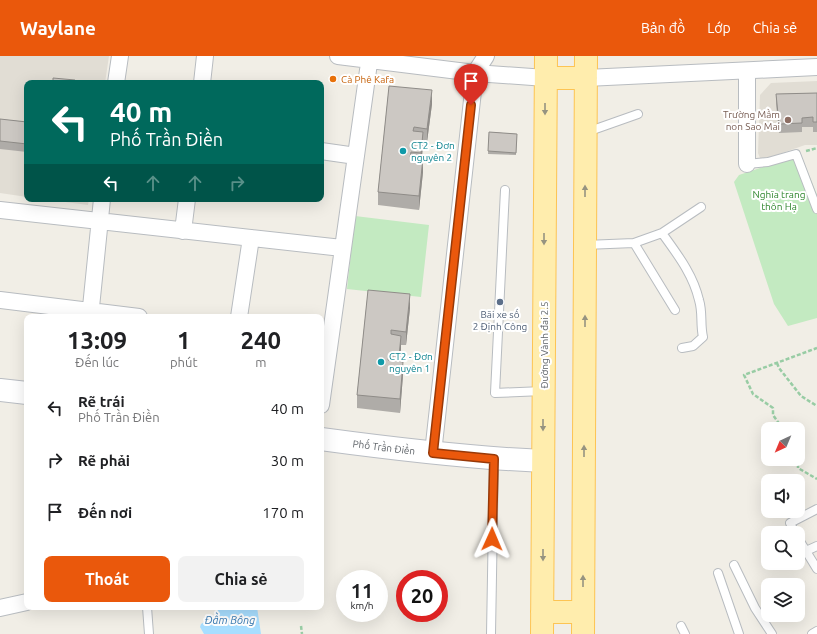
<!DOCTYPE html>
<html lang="vi">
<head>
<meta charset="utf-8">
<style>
	body { margin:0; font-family:Ubuntu,sans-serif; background:#f2f2f2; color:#202124; height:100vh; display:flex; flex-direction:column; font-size:15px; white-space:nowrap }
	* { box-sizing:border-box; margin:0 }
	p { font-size:13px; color:#757577 }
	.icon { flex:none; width:22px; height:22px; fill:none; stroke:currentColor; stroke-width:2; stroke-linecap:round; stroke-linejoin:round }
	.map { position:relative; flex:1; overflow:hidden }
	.panel { position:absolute; left:24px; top:258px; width:300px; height:296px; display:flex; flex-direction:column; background:#fff; border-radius:8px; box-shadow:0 4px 16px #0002 }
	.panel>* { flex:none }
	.hud { position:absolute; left:24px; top:24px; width:300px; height:122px; border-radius:8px; box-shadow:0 4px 16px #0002; background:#00695c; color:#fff; overflow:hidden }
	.needle { width:26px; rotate:224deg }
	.fabs { position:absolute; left:761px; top:366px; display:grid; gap:8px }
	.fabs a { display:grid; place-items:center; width:44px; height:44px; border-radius:8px; background:#fff; box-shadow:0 4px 16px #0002; font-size:20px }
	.speed { position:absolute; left:336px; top:514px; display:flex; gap:8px; font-size:20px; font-weight:700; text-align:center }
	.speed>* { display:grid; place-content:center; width:52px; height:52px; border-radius:50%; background:#fff; box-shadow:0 4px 16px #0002; line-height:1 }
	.speed small { font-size:10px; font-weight:400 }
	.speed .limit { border:6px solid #d22; background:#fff; color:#111 }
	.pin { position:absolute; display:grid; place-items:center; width:34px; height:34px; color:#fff; margin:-41px -17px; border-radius:50% 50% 50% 0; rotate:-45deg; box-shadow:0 0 4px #0007 }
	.pin .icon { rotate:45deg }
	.me { position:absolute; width:44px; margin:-22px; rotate:1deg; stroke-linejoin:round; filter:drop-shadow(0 0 3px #0008) }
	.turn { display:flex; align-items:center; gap:14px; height:84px; padding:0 20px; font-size:18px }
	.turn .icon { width:52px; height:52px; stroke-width:2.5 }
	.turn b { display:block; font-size:28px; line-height:34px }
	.lanes { display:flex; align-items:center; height:38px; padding:0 20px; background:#0003; justify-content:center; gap:20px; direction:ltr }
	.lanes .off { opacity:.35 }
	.eta { display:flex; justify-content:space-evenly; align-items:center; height:68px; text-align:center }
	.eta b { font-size:24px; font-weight:600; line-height:28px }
	.button { display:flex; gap:8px; margin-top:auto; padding:8px 20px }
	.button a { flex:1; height:46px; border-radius:8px; background:#ea580c; color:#fff; font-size:16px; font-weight:600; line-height:46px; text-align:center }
	.button a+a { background:#f2f2f2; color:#202124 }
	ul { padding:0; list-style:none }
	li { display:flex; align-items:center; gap:12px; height:52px; padding:0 20px }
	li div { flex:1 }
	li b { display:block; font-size:15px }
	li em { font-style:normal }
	header { display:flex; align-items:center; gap:24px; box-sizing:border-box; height:56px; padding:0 20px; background:#ea580c; color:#fff }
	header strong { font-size:19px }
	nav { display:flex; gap:22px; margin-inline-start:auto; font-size:14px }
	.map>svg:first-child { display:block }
	.education { fill:#e1ddd4 }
	.green { fill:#c3eac1 }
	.water { fill:#a8deff }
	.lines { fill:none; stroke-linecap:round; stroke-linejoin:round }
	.lane-casing { stroke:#b8bcc0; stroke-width:10 }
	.street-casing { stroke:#b8bcc0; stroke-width:18 }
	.secondary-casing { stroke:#b9bdc3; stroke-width:24 }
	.primary-casing { stroke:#fdc453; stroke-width:24 }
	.path { stroke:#98cca4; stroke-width:2.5; stroke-dasharray:4 2; stroke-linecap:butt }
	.lane { stroke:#fff; stroke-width:8 }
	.street { stroke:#fff; stroke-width:16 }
	.secondary { stroke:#fff; stroke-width:22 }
	.primary { stroke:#ffedad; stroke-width:22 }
	.wall { fill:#afaca8 }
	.shaded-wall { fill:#8f8c88 }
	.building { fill:#ccc8c3; stroke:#8f8c88 }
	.oneway { fill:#969380 }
	.route-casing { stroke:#983908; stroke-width:10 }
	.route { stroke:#ea580c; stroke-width:7 }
	.food-dot { fill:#e8710a; stroke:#fff; stroke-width:1.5 }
	.education-dot { fill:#8d6e63; stroke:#fff; stroke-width:1.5 }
	.culture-dot { fill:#0f9aa8; stroke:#fff; stroke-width:1.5 }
	.service-dot { fill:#5c6f8a; stroke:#fff; stroke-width:1.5 }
	.labels { text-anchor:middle; stroke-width:4; stroke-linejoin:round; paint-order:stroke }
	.food-label { font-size:10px; fill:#c56008; stroke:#fff; text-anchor:start }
	.education-label { font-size:10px; fill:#785e54; stroke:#fff; text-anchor:end }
	.culture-label { font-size:10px; fill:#0d838f; stroke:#fff; text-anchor:start }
	.park-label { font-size:10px; fill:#2f862e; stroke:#fff }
	.service-label { font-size:10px; fill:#4e5e75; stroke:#fff }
	.street-label { font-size:10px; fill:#5d6267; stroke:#fff }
	.water-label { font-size:11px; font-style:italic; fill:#387ab2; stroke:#fff }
</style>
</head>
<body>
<header>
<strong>Waylane</strong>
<nav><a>Bản đồ</a><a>Lớp</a><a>Chia sẻ</a></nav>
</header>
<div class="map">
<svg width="817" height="578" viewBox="0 0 817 578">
	<rect width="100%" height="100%" fill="#f1eee6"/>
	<path class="education" d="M0,0H109L105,27H27V141L0,137Z
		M817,25V89H805L765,103L760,102L758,97L760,39L771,27Z
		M43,143H89L88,149Z"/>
	<path class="green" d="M799,94L817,139V262L788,270L774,248L734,126L739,119L763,111L761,105Z
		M355,160L429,169L421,241L347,233Z"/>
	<path class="water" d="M219,551H257L261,578H204L200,571L201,568L216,559Z"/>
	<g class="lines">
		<g class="lane-casing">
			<path id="lane" d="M587,76L638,58
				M747,108L768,106L796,98L817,153
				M505,134L495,337L543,335
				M662,177C677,198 693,218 699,244C703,257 700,268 703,281L693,290L682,292
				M634,187L675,254
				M585,189L634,187L662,177L701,151
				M795,477L790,467L817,453
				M798,482L817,513
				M806,495L817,490
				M734,509L755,552L772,578
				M718,517L739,578
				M147,551L149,578
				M681,570L685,578
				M491,578L494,403
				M812,578L817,575"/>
		</g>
		<g class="street-casing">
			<path id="street" d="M338,0L475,17L546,22
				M747,15V108
				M586,22L817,11
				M116,27L120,0
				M202,27L205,0
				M321,95L356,100
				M0,154L342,192
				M183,175L187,143
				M0,244L139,261
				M90,261L102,143
				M239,261L251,182
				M321,349L370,0
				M433,397L475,17L486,0
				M0,552L27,546"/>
		</g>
		<g class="secondary-casing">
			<path id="secondary" d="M0,334L27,337
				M321,383C395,393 469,402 543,405"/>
		</g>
		<g class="primary-casing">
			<path id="primary" d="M546,22H586
				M542,556H583
				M542,578L546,0
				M583,578L586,0"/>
		</g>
		<path class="path" d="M806,95L817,92
			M777,307L779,312L801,340L817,350
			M783,373L773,359V352L753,338L744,319L817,292
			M798,402V412L817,423
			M301,570L302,578"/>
		<use href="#lane" class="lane"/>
		<use href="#street" class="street"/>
		<use href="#secondary" class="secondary"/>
		<use href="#primary" class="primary"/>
	</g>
	<path class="wall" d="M389,30L432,48L427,86H423L422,102L423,116L419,154L378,149V136Z
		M817,37V76H813V71H802V76L779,77L776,48V38Z
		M0,63L27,66V96L0,93Z
		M489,76L517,78L516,99L488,98Z
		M368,234L410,252L406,289H401L400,305L403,319L400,357L357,352V339Z"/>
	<path class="shaded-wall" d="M432,34V48L427,86V73Z
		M423,76V89L421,110V97Z
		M423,102V116L419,154V140Z
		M410,238V252L406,289V276Z
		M401,280V293L399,313V300Z
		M403,306V319L400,357V343Z"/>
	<path class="building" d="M53,22L75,24V27H53Z
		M389,30L432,34L427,73L414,71L413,75L423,76L421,97L411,96L410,101L423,102L419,140L378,136Z
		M817,37V66H813V61L802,62V67L779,68L776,38Z
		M0,63L27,66V88L0,85Z
		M489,76L517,78L516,97L488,95Z
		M368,234L410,238L406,276L391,274V278L401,280L399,300L389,299L388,304L403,306L400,343L357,339Z"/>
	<defs><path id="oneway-solid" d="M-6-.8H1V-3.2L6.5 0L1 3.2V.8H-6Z"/></defs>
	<g class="oneway">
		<use href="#oneway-solid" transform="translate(545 53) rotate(90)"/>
		<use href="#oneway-solid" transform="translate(585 135) rotate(-90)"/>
		<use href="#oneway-solid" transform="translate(544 183) rotate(90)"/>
		<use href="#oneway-solid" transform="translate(585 265) rotate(-90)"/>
		<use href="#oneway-solid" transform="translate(543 369) rotate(90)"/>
		<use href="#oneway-solid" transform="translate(584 395) rotate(-90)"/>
		<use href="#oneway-solid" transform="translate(543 499) rotate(90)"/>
		<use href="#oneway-solid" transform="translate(583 525) rotate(-90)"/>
	</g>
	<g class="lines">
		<g class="route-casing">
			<path id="route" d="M471,49L433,397L494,403L492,483"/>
		</g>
		<use href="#route" class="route"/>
	</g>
	<circle class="food-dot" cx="333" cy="23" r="4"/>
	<circle class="education-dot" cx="788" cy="64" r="4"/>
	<g class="culture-dot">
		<circle cx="403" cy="95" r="4"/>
		<circle cx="381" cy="306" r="4"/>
	</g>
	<circle class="service-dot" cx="500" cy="246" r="4"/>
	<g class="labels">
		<g class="food-label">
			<text x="341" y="27">Cà Phê Kafa</text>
		</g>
		<g class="education-label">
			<text x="780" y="62">Trường Mầm<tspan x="780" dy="12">non Sao Mai</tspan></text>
		</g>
		<g class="culture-label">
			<text x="411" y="93">CT2 - Đơn<tspan x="411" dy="12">nguyên 2</tspan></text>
			<text x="389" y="304">CT2 - Đơn<tspan x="389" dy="12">nguyên 1</tspan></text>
		</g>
		<g class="park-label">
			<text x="779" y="142">Nghĩa trang<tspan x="779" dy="12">thôn Hạ</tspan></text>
		</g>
		<g class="service-label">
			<text x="500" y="262">Bãi xe số<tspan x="500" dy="12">2 Định Công</tspan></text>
		</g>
		<g class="street-label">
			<text transform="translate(544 289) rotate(-90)" y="4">Đường Vành đai 2.5</text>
			<text transform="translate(384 391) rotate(7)" y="4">Phố Trần Điền</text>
		</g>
		<g class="water-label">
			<text x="230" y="568">Đầm Bông</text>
		</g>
	</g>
</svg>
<div class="fabs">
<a><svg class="needle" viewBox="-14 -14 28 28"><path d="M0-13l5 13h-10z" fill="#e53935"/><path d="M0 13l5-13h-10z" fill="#757577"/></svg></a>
<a><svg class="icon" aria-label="sound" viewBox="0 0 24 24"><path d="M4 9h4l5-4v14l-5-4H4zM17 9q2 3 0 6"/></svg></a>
<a><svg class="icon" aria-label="search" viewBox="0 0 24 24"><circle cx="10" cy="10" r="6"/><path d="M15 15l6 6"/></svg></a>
<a><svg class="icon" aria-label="layers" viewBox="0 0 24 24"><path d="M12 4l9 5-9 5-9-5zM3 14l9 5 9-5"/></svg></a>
</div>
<div class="speed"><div>11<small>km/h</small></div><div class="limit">20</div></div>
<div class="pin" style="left:471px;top:49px;background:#d93025"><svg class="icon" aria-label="arrive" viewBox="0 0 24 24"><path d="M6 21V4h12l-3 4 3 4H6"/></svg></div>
<svg class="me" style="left:492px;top:483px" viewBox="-20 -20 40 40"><path d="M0-17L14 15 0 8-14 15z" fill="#ea580c" stroke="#fff" stroke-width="4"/></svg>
<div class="hud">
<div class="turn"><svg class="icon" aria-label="left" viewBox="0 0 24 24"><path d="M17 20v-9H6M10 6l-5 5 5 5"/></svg><div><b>40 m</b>Phố Trần Điền</div></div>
<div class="lanes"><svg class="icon" aria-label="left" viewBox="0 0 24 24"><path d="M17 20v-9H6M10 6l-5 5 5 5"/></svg><svg class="icon off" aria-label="ahead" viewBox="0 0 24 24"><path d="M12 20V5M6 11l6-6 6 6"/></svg><svg class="icon off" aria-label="ahead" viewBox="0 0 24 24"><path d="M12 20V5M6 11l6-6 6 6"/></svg><svg class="icon off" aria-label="right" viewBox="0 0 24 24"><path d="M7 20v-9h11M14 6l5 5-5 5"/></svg></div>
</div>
<section class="panel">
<div class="eta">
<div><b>13:09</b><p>Đến lúc</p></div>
<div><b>1</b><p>phút</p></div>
<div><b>240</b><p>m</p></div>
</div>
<ul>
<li><svg class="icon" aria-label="left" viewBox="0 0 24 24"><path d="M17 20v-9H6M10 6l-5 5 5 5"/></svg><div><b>Rẽ trái</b><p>Phố Trần Điền</p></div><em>40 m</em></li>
<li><svg class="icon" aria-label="right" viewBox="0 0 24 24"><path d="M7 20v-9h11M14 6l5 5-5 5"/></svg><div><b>Rẽ phải</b></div><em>30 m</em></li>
<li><svg class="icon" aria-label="arrive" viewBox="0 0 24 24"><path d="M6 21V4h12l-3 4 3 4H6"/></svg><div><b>Đến nơi</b></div><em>170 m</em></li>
</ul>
<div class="button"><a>Thoát</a><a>Chia sẻ</a></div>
</section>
</div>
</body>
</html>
